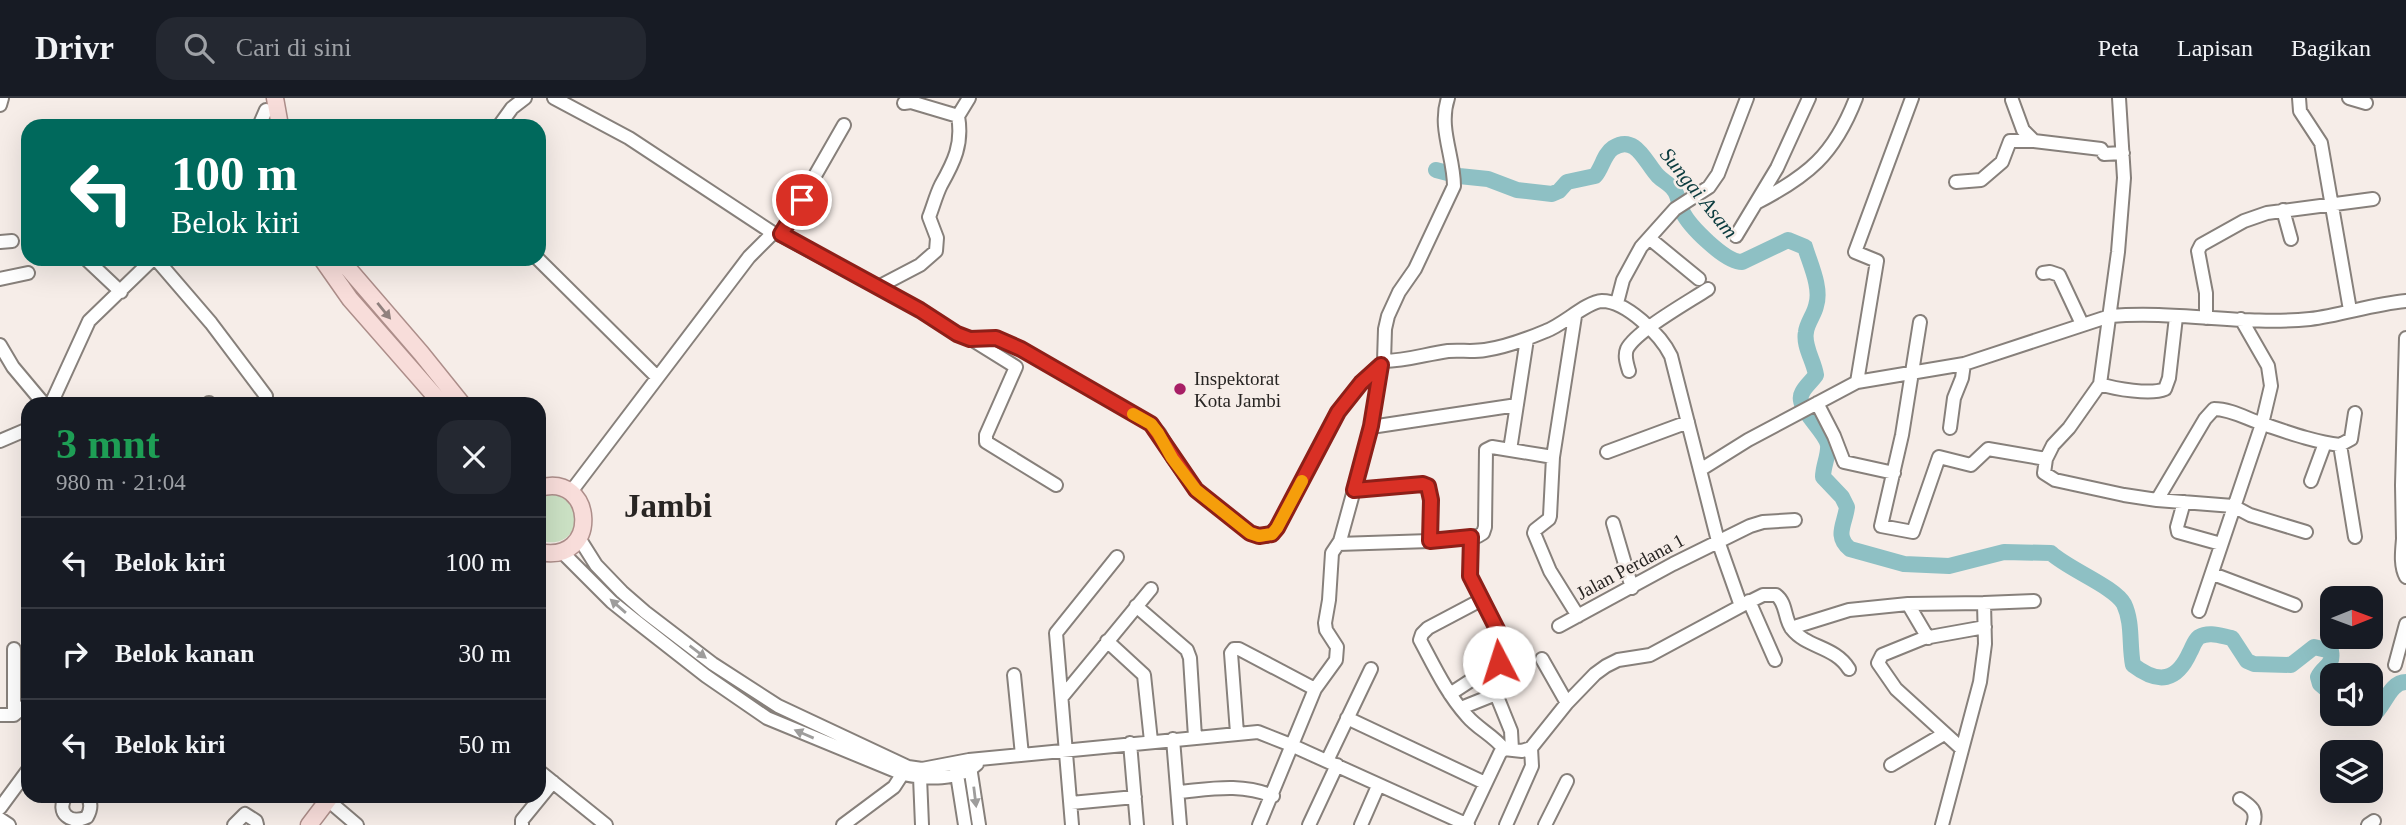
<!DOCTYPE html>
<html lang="id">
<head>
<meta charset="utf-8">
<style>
	body { margin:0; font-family:Georgia,serif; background:#242831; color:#f1f3f6; height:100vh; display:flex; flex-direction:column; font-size:26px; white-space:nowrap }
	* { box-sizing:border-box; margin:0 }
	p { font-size:23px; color:#9ea1a6 }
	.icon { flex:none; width:38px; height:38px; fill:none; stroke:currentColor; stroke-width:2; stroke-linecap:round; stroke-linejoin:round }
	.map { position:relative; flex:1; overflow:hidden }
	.details { position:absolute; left:21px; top:299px; width:525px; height:406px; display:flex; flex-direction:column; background:#171b24; border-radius:21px; box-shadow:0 7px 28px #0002 }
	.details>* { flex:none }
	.hud { position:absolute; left:21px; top:21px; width:525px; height:147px; border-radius:21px; box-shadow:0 7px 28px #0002; background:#00695c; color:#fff; overflow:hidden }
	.needle { width:46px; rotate:89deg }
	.buttons { position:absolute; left:2320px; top:488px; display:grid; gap:14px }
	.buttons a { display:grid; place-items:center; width:63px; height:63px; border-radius:14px; background:#171b24; box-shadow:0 7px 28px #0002; font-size:35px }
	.pin { position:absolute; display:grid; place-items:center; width:60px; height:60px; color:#fff; margin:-30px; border:4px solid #fff; border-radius:50%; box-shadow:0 2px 7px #0007 }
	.me { position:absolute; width:77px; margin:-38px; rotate:355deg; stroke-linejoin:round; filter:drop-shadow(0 0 5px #0008) }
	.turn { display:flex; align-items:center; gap:24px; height:147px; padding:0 35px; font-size:32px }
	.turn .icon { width:91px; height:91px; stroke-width:2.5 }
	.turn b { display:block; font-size:49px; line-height:60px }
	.round { display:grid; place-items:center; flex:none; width:74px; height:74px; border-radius:21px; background:#242831 }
	.headline { display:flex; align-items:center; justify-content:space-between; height:119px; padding:0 35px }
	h1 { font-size:42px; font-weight:800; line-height:52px; color:#1e9e55 }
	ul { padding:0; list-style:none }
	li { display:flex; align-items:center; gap:21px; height:91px; padding:0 35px; border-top:2px solid #363941 }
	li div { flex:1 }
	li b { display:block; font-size:26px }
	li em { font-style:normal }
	header { display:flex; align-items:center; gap:42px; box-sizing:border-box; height:98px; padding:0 35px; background:#171b24; border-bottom:2px solid #363941 }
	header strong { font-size:33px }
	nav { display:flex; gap:38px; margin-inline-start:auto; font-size:24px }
	.search { width:490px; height:63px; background:#242831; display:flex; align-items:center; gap:18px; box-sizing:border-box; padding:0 24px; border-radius:21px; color:#9ea1a6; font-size:26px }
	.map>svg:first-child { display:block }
	.green { fill:#cbe1c4 }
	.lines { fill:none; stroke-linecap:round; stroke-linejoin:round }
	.river { stroke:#8ec0c4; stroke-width:16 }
	.minor-casing { stroke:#87807b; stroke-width:16 }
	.major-casing { stroke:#ad8e8a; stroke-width:19 }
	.minor { stroke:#fff; stroke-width:12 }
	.major { stroke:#f8ddda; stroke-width:16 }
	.oneway { fill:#90817e }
	.oneway2 { fill:#9e9d9c }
	.route-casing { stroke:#8d1f18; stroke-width:18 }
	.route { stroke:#d93025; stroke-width:12 }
	.slow { stroke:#f59e0b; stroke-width:12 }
	.poi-dot { fill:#a71e65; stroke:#f6ede8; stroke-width:2.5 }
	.labels { text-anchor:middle; stroke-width:5; stroke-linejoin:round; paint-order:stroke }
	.poi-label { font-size:19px; fill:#282523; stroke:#f6ede8; text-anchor:start }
	.street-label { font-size:19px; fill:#282523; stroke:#f6ede8 }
	.water-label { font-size:21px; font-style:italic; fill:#0a3b3e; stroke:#f6ede8 }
	.town-label { font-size:33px; font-weight:bold; fill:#282523; stroke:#f6ede8 }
</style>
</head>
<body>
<header>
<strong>Drivr</strong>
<div class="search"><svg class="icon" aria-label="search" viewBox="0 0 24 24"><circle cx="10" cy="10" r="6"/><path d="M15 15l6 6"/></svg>Cari di sini</div>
<nav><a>Peta</a><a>Lapisan</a><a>Bagikan</a></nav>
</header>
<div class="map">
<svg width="2406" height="727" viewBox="0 0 2406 727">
	<rect width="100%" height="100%" fill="#f6ede8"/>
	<path class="green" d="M551,396C591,403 578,456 539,442V399Z"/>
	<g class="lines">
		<path class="river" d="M1436,72L1459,78L1488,81L1517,92L1552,96L1559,93L1567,84L1595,78C1602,70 1604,56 1613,50C1636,35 1646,66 1658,78C1663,83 1670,86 1674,92C1679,98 1678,106 1682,113C1689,128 1725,164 1742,164L1788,142L1805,149C1810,166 1822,190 1816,208C1814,217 1807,225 1806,234C1803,248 1814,263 1816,277C1812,283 1805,288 1802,295C1794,309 1826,333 1828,347C1829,357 1823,368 1823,379L1842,399L1847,409C1845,426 1834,438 1850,451L1904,466L1949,468L2004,454L2051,455C2068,471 2115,489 2124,506C2133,525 2129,547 2133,567C2159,587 2177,583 2190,554C2193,549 2194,543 2199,539C2209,533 2221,538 2232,540L2247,563L2254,566L2291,567L2314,549L2331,553C2334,568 2323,568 2318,579L2320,586L2333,597
			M2357,616C2383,631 2383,584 2406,584"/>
		<g class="minor-casing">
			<path id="minor" d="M554,0L629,40L773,135L781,137L920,212L957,236L970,241L996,240L1021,251L1151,326L1159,335L1173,360L1196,392L1250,435L1266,438L1277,430L1338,314L1361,285L1384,263L1385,231L1388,218L1399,194L1415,171L1454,88C1454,58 1438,30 1448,0
				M2119,0L2124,80L2118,154L2100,286L2069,330L2053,347L2046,361L2044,375L2055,382L2124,397L2157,402L2233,408L2250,417L2306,434
				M2299,0L2300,13L2321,45L2350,212
				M2349,0L2366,5
				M2012,2L2023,32L2034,43L2101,51L2104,56L2123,55
				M904,5L911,4L958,18
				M0,7L2,0
				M259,28L266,12
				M499,28L512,10L525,0
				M1956,84L1981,82L2002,64L2010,43H2034
				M1756,105C1808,78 1834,57 1856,0
				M2283,112L2291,141
				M781,137L844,27
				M1736,138L1777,70L1809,0
				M1649,140L1699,181
				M0,144L12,143
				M86,161L121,194
				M156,161L211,225L266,298
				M538,161L657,279
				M2043,175L2050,174L2059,177L2082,226
				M0,181L28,175
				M878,189L920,167L936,153L937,140L929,119C933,109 936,97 941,87C954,64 963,46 958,18L969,0
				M1617,205L1623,182L1641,149L1675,111L1709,89L1718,76L1747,0
				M1575,218L1553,359L1550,418L1549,421L1535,432L1534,435L1550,473L1578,518
				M2206,220V195L2198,153L2201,147L2244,123L2267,115L2373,101
				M1920,224L1902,337L1881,428L1913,434L1939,359L1971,367L1988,351L2046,361
				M971,241L1016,269L986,337V344L1056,387
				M0,247L13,269L44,306
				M1384,263C1406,263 1426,256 1448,253C1460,252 1473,254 1485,252C1506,249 1527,241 1546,233C1563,227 1586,204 1602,203C1626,203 1661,237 1671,258L1700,372
				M1629,273C1627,266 1624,258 1627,251C1636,233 1690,203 1708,191
				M1857,284L1877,163L1855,154L1912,0
				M2100,286C2115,291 2151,297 2165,291L2169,280L2176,219
				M209,305L210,306
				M1817,305L1834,338L1844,364L1894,375
				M51,306L89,223L153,161
				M1371,329L1517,307
				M1950,330L1954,300L1962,280L1964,266
				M0,343L28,331
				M2340,347L2351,341L2355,315
				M1510,352L1527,241
				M1607,354L1688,324
				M2311,383L2325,345
				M1354,392L1423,386L1428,389L1431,402L1430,443
				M570,395L749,159L773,135
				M2157,402L2205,321L2214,311C2231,311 2247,321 2263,326C2287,334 2314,344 2340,347L2355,439
				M2184,404L2177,429L2178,434L2221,446
				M1613,425L1632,490
				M1471,439L1470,478L1501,539L1496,596L1511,633L1512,651
				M579,440L596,467L622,494L645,514L713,566L778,608L908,669L922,671L969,662L979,727
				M2403,441L2402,387L2406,240
				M2406,441H2403C2402,453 2400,468 2406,479
				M1338,446L1430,443L1478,438L1483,435L1485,429L1486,352L1492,349L1553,359
				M562,454L612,504L637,524L706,578L767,620L903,676C926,681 959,683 977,666
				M2213,476L2295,507
				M1481,502L1428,530L1422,536L1420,542C1434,568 1447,596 1467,618C1478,631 1493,637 1504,651
				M1749,503L1775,562
				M1984,505L2034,503
				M1908,506L1928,540
				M1136,508L1187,552L1190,560L1195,639
				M1741,508L1763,497H1776C1787,505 1784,521 1792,531C1807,550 1835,548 1849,571
				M2199,513L2262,326L2271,288L2268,268L2241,221
				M1559,528L1673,466L1750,428L1763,424L1795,422
				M1791,530L1849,512L1908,506L1984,505L1985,546L1980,584L1942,727
				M1107,543L1144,577L1151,643
				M14,551V617
				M1542,561L1567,605
				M2395,567L2406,526
				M1014,577L1022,657
				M1450,596L1499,564
				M1062,599L1151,491
				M1461,610L1496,596
				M0,617H14L28,605
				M1347,620L1485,685
				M1237,635L1231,555L1234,551H1239L1315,591
				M1173,641L1180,727
				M1130,645L1137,727
				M1962,651L1896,591L1878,565L1882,557L1924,540L1985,529
				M969,662L1258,634L1291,647L1468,727
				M1327,663L1371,571
				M1891,667L1944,636
				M956,670L965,727
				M539,673L606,727
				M920,679L922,727
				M1178,694C1212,691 1240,685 1273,698
				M66,698C55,715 71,727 87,719C91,712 92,705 87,698
				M323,698L357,727
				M2240,701C2251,708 2258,713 2253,727
				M1071,705L1135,699
				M0,710L28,672
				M0,721L9,727
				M234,727L245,716L256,723L257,727
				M522,727V722L553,684
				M843,727L894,689L905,672
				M1072,727L1056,535L1117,459
				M1259,727L1315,591L1336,562L1337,549L1326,532L1325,525L1329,502L1332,455L1340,443L1354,392L1371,329L1381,267
				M1309,727L1337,667
				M1361,727L1378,688
				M1466,727L1500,655L1504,651L1522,653L1531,650L1567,605L1595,576L1606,568L1618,562L1650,557L1741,508L1718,443L1700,372L1748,342L1857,284L1964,266L2110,218C2176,212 2244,228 2310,221C2342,217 2373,206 2406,203
				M1506,727L1532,668L1531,650
				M1545,727L1567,683
				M2368,727L2374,723"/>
		</g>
		<g class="major-casing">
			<path id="major" d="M275,0L280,28
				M322,161L350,201L442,306
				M340,161L421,255L462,306
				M539,390C595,373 601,467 539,454
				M309,727L331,698"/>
		</g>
		<use href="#minor" class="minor"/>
		<use href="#major" class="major"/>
	</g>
	<defs><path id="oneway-solid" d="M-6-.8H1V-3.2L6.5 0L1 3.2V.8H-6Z" transform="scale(1.75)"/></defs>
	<use class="oneway" href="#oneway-solid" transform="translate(384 213) rotate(51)"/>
	<g class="oneway2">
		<use href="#oneway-solid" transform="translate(618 508) rotate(-139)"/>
		<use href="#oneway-solid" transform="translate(698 554) rotate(37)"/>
		<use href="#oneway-solid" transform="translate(804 636) rotate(-157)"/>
		<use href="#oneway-solid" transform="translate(975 699) rotate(83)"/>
	</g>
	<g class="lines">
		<g class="route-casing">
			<path id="route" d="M802,102L781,136L920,212L957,236L970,241L996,240L1021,251L1151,326L1196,392L1250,435L1259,438L1272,436L1277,430L1338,314L1361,285L1381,267L1371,328L1354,392L1423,386L1428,388L1431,402L1430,443L1471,439L1470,478L1501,539L1499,564"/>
		</g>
		<use href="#route" class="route"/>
		<path class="slow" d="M1133,316L1151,326L1158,335L1172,360L1196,392L1250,435L1259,438L1272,436L1277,430L1302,383"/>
	</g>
	<circle class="poi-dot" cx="1180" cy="291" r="7"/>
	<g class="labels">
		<g class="poi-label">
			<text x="1194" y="287">Inspektorat<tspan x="1194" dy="22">Kota Jambi</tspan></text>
		</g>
		<g class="street-label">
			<text transform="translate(1630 468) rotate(-28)" y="7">Jalan Perdana 1</text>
		</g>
		<g class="water-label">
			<text transform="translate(1699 95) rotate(51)" y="7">Sungai Asam</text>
		</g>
		<g class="town-label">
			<text x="668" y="419">Jambi</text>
		</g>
	</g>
</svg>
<div class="buttons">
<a><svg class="needle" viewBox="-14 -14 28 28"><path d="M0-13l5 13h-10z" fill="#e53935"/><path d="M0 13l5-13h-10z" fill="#9ea1a6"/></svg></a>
<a><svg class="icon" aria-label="sound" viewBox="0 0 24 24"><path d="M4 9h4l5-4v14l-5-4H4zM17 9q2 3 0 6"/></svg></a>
<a><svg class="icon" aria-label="layers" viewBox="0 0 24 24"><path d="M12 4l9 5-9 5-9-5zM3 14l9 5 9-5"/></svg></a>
</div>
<div class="pin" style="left:802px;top:102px;background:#d93025"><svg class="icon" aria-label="arrive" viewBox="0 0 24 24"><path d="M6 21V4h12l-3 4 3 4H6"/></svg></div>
<svg class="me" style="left:1499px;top:564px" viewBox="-20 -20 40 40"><circle r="19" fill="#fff"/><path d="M0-13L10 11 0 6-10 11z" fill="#d93025"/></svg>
<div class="hud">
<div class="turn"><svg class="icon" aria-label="left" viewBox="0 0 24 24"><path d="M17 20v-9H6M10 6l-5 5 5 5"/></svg><div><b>100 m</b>Belok kiri</div></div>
</div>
<section class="details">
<div class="headline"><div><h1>3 mnt</h1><p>980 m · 21:04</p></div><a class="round"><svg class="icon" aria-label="close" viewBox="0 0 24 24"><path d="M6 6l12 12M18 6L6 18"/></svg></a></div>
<ul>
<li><svg class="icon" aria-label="left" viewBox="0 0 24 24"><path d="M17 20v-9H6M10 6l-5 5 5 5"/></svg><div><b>Belok kiri</b></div><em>100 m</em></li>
<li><svg class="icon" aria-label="right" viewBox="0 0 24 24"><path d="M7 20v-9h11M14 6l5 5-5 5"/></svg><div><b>Belok kanan</b></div><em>30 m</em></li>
<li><svg class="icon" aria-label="left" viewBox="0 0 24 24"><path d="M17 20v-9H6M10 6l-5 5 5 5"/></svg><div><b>Belok kiri</b></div><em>50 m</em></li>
</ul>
</section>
</div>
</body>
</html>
